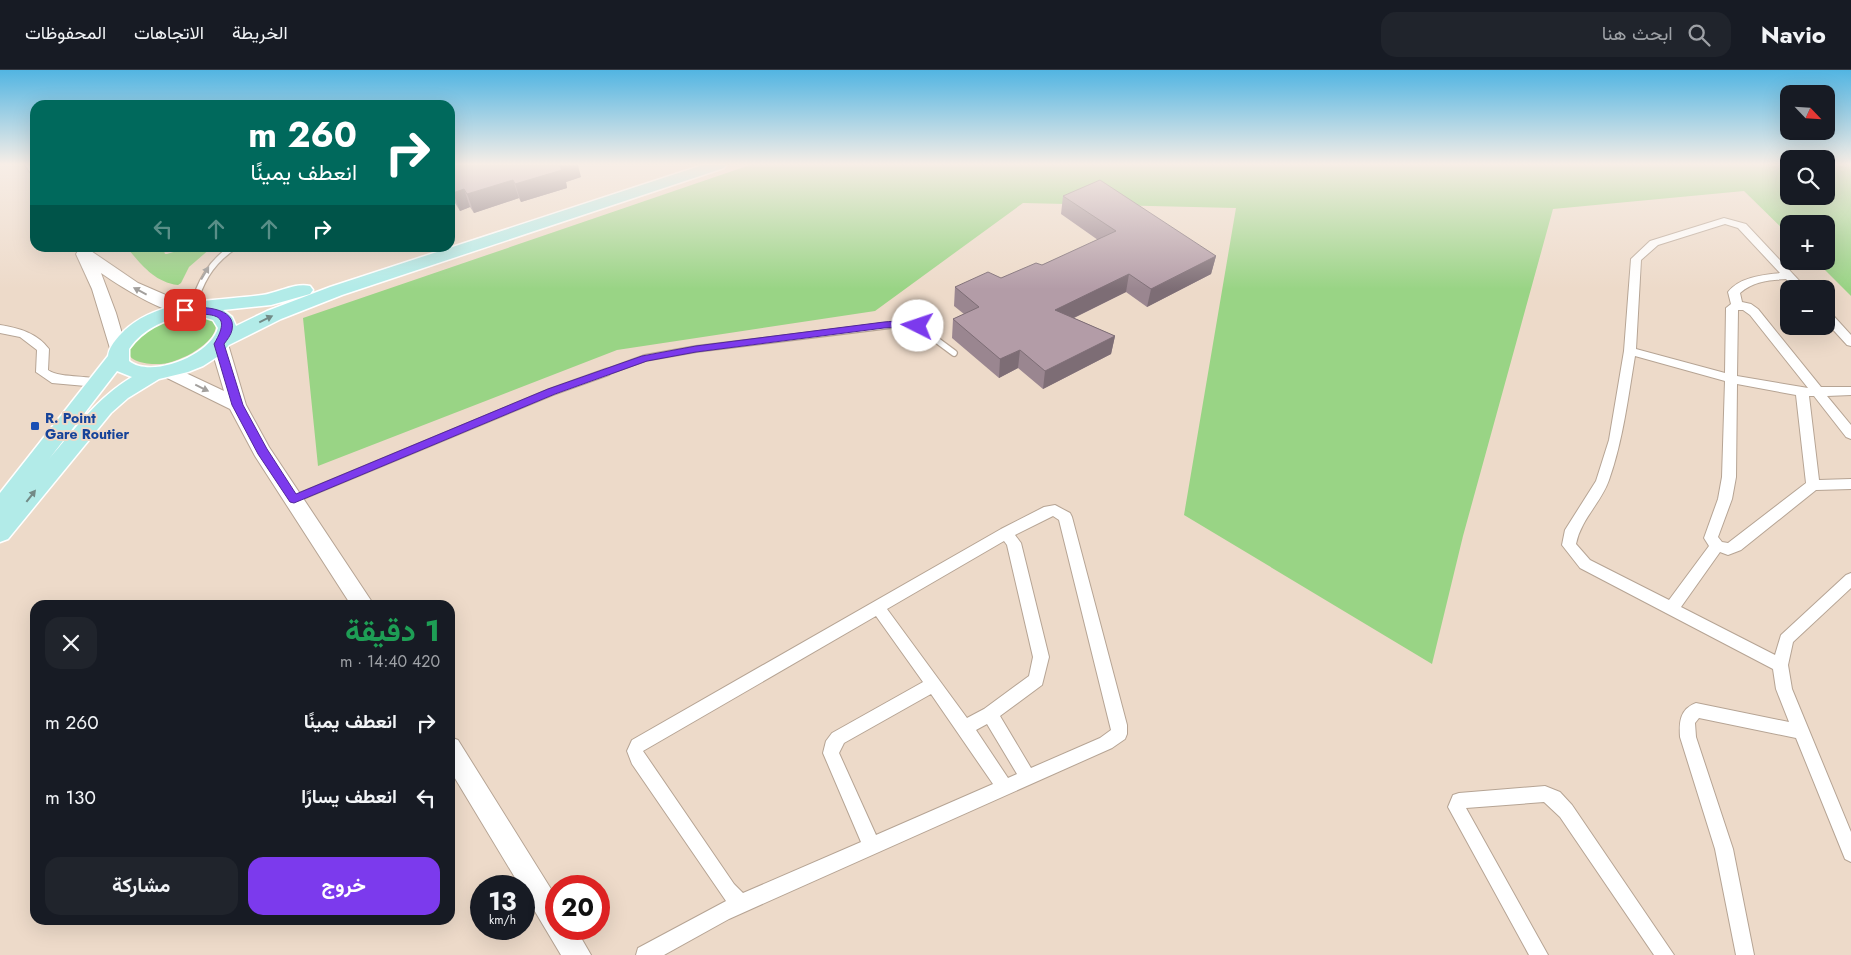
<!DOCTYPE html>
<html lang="ar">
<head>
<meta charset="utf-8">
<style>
	body { margin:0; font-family:Jost,Vazirmatn,sans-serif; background:#20242c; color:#f1f3f6; direction:rtl; height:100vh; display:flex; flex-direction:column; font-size:19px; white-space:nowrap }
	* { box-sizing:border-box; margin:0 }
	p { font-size:16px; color:#9ea1a6 }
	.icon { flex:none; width:28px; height:28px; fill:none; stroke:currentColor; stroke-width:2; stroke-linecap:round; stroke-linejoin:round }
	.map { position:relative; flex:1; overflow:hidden; direction:ltr }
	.drawer { position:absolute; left:30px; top:530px; width:425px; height:325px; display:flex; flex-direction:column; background:#171b24; border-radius:15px; box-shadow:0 5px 20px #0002; direction:rtl }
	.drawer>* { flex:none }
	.guide { position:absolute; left:30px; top:30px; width:425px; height:152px; border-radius:15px; box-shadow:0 5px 20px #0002; direction:rtl; background:#00695c; color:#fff; overflow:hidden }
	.needle { width:32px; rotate:115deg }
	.buttons { position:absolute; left:1780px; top:15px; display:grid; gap:10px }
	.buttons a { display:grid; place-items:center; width:55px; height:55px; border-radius:10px; background:#171b24; box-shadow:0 5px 20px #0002; font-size:25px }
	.speed { position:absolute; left:470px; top:805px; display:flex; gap:10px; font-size:25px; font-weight:700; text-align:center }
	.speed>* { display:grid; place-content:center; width:65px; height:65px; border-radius:50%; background:#171b24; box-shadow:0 5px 20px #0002; line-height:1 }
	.speed small { font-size:12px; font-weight:400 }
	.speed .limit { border:8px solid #d22; background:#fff; color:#111 }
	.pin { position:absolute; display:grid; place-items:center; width:42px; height:42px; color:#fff; margin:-21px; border-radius:10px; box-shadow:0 2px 8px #0006 }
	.me { position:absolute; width:55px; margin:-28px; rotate:274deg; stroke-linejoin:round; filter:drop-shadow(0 0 4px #0008) }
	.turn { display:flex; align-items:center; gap:18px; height:105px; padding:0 15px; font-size:22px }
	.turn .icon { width:65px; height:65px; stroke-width:2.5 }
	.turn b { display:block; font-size:35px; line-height:42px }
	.lanes { display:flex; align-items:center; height:48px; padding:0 15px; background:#0003; justify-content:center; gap:25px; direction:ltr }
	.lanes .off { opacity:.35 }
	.round { display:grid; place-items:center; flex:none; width:52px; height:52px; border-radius:15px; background:#20242c }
	.head { display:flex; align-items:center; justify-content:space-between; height:85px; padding:0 15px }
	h1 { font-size:30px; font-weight:700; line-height:38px; color:#1e9e55 }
	.button { display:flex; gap:10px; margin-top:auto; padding:10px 15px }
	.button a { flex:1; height:58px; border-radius:15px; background:#7c3aed; color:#fff; font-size:20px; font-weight:700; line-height:58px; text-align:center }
	.button a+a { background:#20242c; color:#f1f3f6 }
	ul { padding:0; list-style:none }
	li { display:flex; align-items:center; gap:15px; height:75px; padding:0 15px }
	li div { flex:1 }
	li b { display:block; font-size:19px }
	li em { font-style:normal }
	header { display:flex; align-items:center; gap:30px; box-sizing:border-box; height:70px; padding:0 25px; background:#171b24; border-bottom:1px solid #363941 }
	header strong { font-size:24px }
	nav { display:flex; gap:28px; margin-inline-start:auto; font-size:18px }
	.search { width:350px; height:45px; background:#20242c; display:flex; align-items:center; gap:12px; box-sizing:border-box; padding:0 18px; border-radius:15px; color:#9ea1a6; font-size:19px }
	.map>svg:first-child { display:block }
	.green { fill:#99d485 }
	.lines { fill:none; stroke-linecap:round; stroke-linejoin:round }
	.lane-far1-casing { stroke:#b6a494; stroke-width:8 }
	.lane-casing { stroke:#b6a494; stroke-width:9 }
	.street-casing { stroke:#b6a494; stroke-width:2 }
	.secondary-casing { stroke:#b6a494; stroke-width:2 }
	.primary-casing { stroke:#fff; stroke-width:3 }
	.lane-far1 { stroke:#fff; stroke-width:5.5 }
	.lane { stroke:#fff; stroke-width:7 }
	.street { fill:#fff; fill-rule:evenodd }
	.secondary { fill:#fff; fill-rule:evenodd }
	.primary { fill:#b2ebe8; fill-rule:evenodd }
	.wall { fill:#9a8690 }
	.shaded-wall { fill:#7d6d75 }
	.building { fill:#b39ca7; stroke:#7d6d75 }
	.oneway { fill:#a29f9c }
	.oneway2 { fill:#728a86 }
	.route { fill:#7c3aed; stroke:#51269a }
	.transit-dot { fill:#1a4fb4; stroke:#eddac9; stroke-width:2 }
	.labels { text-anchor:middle; stroke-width:4; stroke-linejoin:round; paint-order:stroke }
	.transit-label { font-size:14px; font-weight:bold; fill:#164399; stroke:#eddac9; text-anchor:start }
</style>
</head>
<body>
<header>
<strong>Navio</strong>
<div class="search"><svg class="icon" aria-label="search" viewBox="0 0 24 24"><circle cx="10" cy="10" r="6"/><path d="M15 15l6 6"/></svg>ابحث هنا</div>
<nav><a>الخريطة</a><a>الاتجاهات</a><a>المحفوظات</a></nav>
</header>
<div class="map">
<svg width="1851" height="885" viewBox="0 0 1851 885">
	<rect width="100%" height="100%" fill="#eddac9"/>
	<path class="green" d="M750,95H1789V126H1826V95H1851V226L1816,191H1826V154H1789V165L1744,121L1553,139L1463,466L1432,594L1184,445L1236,138L1023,133L875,241L617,280L318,396L303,248Z
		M127,178H163L165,184H167C183,179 195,177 211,178L189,197L181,213L178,215C154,212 142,195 127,178Z
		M185,244C251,245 195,291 161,294C144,295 115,290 135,268C138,265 142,260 146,258C157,251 173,248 185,244Z"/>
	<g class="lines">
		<g class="lane-far1-casing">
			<path id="lane-far1" d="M192,239C200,213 209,194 232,178
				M604,303L645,288L696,279L900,254L923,260L954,283"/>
		</g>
		<g class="lane-casing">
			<path id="lane" d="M294,429L551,322L607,302"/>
		</g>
		<g class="street-casing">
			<path id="street" d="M1724,148L1746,154L1807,219H1796L1786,209C1770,210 1753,211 1740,223L1742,232L1751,234L1758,239L1821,317H1851V325L1827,326L1851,355V369L1846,367L1814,326H1809L1819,410L1851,409V419L1816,420L1741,480L1728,485L1720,482L1681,537L1775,585L1781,565L1846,505L1851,503V518L1793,572L1788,595L1792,619L1851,762V792L1845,789L1796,668L1699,648L1695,653L1696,667L1733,779L1754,885H1736L1715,779L1680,667C1679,652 1680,639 1696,633L1789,652L1776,619L1773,599L1580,498L1562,475L1565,460L1596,411L1609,370L1624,281L1631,189L1650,171ZM1725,154L1738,158L1780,203C1762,205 1740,207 1728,222L1731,234L1726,238L1725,303L1636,279L1641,190L1658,175ZM1738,240H1743L1750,245L1808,318L1737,306ZM1635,286L1725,311L1722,407L1718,429L1704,468L1709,476L1669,530L1590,490L1576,474C1581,449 1601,433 1609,410C1623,370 1628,328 1635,286ZM1737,314L1796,325L1806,413L1728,473L1722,472L1718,467L1732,429L1736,407Z
				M1826,241L1830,242L1851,265V276L1847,275L1826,252Z
				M0,255C19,258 37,263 49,279L48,300C62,310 95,303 103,313L97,317L52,313L36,302L37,280L20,267L0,263Z
				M1055,435L1070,443L1072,447L1127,655V664L1125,669L1112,678L729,849L664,885H636L638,878L726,831L632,694L627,681L632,670L1001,459L1044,437ZM1053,446L1059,450L1111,660L1100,668L1031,698L1000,646L1042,615L1049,587L1021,473L1015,465ZM1004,471L1007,475L1033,587L1029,606L984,639L967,648L887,539ZM876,546L923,612L832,663L826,671L823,683L861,772L743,823L734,814L643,681ZM931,624L993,714L876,765L839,683L844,673ZM987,654L1017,704L1008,708L976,660Z
				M1545,716L1560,722L1572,735L1674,885H1654L1560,747L1544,732L1466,738L1548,885H1529L1448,737L1453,725L1459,723Z"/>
		</g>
		<g class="secondary-casing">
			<path id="secondary" d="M25,95H35V103L30,102Z
				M85,179L91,181L138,213L191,236L193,240L191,244C171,249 118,215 101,203L116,243L127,281L124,285L118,287L112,285L92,219L76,184L78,181Z
				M219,268L225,270L228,274L246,335L269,377L374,535H351L255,386L230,339L161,305L158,301L161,297L167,295L173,297L224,321L210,274L213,270Z
				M450,667L458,670L556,827V859H576L591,885H561L524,823V816H520L450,700Z"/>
		</g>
		<g class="primary-casing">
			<path id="primary" d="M703,95H726L724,98L342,225L281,249L229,275L220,285L203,296L188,302L159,309L128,328L111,343L8,469L0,472V423L108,286C109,278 114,272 119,266C154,227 214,232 262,225C277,223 296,212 310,216L313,220L310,224L271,235L223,240L232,247L236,256L267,241L330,217ZM194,244L213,250L218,258C211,285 151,309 129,291V279C144,257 168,248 194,244ZM117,301L132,307C97,328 75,359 49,389Z"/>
		</g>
		<use href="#lane-far1" class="lane-far1"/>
		<use href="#lane" class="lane"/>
		<use href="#street" class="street"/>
		<use href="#secondary" class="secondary"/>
		<use href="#primary" class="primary"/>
	</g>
	<path class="wall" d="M450,95L581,107L566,112L567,118L521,132L519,128L474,143L470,137L460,141L450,125Z
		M1063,126L1216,186L1211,204L1147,237L1126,222L1074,248L1115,266L1111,284L1043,319L1018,298L999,308L952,268L953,249L964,244L954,236L955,217L1001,208L1042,195L1098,170L1061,144Z"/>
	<path class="shaded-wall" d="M560,95H578L581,107L566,112L567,118L521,132L515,114Z
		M513,110L519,128L474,143L467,124Z
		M464,119L470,137L460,141L453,123Z
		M1216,186L1211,204L1147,237L1151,219Z
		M1129,204L1126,222L1053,258L1055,240Z
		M1115,266L1111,284L1043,319L1045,301Z
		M1020,280L1018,298L999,308L1000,289Z"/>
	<path class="building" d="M450,95H560H559L562,100L515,114L513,110L467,124L464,119L453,123L450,118Z
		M1100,110L1216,186L1151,219L1129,204L1055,240L1115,266L1045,301L1020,280L1000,289L953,249L979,237L955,217L988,202L1001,208L1036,193L1042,195L1116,161L1063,126Z"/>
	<defs><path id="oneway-solid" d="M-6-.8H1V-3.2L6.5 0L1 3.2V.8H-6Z" transform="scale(1.25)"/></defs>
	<g class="oneway">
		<use href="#oneway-solid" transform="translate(205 203) rotate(-59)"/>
		<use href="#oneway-solid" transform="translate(140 221) rotate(-152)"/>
		<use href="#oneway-solid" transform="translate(202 318) rotate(26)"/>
	</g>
	<g class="oneway2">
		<use href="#oneway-solid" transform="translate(266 249) rotate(-26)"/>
		<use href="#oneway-solid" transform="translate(31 426) rotate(-52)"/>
	</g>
	<linearGradient id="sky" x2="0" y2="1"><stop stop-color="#52b5e2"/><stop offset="0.43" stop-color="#f7eee7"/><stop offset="1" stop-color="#f7eee7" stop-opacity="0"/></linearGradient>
	<rect width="1851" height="219" fill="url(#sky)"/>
	<path class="route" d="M185,237C200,237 237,236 232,260C231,265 227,270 224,274L243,335L267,379L296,424L548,319L642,286L696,276L884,252C896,251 913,249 923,256L918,259L900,257L884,258L696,282L647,291L555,324L294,433L290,432L258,384L232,335L214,274C236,237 205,247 182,242L180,240Z"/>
	<rect class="transit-dot" x="30" y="351" width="10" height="10" rx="2.5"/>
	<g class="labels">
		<g class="transit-label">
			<text x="45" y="353">R. Point<tspan x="45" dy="16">Gare Routier</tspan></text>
		</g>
	</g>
</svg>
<div class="buttons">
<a><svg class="needle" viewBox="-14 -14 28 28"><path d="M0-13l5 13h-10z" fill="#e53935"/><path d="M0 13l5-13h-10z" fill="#9ea1a6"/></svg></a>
<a><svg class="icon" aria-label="search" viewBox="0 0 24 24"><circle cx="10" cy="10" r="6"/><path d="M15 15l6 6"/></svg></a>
<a>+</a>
<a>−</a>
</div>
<div class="speed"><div>13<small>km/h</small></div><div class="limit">20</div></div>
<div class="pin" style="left:185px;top:240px;background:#d93025"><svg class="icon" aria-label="arrive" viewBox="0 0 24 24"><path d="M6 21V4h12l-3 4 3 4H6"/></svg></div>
<svg class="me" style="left:918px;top:256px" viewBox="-20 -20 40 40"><circle r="19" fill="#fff"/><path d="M0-13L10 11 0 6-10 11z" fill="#7c3aed"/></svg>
<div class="guide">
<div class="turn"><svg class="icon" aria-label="right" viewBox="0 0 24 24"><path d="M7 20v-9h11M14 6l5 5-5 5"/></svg><div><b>260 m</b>انعطف يمينًا</div></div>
<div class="lanes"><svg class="icon off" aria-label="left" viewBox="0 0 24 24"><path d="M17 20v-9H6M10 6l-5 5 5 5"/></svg><svg class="icon off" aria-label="ahead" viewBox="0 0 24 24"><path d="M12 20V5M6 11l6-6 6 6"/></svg><svg class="icon off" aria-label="ahead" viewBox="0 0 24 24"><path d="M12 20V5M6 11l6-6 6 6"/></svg><svg class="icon" aria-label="right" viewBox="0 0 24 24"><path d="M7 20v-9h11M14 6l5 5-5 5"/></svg></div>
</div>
<section class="drawer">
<div class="head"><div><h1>1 دقيقة</h1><p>420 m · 14:40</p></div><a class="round"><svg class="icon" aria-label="close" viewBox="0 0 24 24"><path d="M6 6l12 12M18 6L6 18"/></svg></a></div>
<ul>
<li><svg class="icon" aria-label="right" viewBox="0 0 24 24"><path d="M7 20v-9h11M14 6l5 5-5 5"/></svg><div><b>انعطف يمينًا</b></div><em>260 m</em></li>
<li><svg class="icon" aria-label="left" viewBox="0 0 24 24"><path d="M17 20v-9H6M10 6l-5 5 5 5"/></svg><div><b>انعطف يسارًا</b></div><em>130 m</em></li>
</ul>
<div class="button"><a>خروج</a><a>مشاركة</a></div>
</section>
</div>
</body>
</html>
